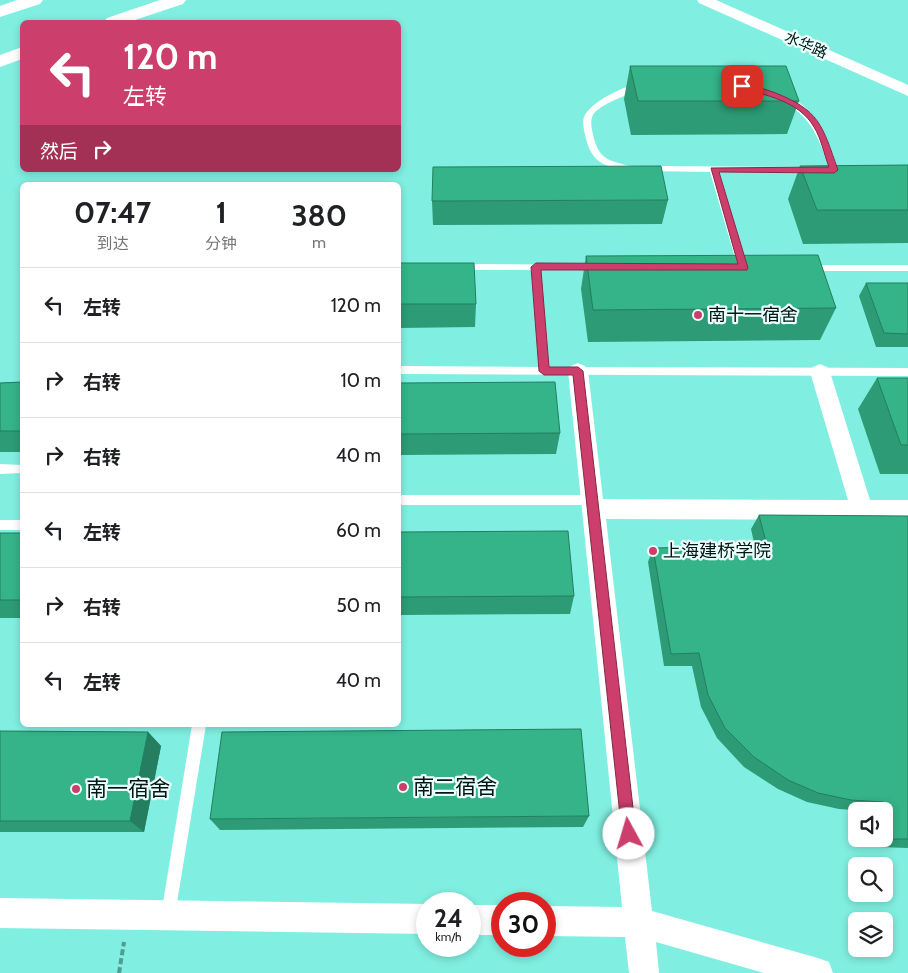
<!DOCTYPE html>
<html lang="zh">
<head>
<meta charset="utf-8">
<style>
	body { margin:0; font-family:Cabin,"Noto Sans SC",sans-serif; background:#f2f2f2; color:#202124; height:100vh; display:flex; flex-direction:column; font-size:19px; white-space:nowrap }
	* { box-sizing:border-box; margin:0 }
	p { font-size:16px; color:#757577 }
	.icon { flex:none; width:28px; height:28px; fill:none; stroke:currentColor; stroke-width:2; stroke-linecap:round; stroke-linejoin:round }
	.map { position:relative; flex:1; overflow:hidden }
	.panel { position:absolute; left:20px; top:182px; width:381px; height:545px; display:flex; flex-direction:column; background:#fff; border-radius:8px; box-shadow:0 2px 8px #0003 }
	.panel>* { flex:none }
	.hud { position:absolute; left:20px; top:20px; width:381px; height:152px; border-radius:8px; box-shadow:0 2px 8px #0003; background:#cc3e6c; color:#fff; overflow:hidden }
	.fabs { position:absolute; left:848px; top:802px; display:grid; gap:10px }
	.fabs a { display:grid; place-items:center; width:45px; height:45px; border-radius:8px; background:#fff; box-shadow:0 2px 8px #0003; font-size:25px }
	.speed { position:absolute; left:416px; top:892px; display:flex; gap:10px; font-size:25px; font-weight:700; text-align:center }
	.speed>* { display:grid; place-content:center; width:65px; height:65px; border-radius:50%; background:#fff; box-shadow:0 2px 8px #0003; line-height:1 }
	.speed small { font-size:12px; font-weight:400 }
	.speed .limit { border:8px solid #d22; background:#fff; color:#111 }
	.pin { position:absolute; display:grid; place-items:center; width:42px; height:42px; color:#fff; margin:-21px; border-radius:10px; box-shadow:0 2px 8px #0006 }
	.me { position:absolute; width:55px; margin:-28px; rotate:354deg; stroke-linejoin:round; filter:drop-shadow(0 0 4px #0008) }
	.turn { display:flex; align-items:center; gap:18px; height:105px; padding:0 20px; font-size:22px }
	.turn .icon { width:65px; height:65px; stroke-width:2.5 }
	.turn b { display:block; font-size:35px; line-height:42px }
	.then { display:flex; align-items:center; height:48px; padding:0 20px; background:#0003; gap:10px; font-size:19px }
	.eta { display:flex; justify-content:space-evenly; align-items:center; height:85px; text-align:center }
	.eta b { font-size:30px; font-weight:700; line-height:35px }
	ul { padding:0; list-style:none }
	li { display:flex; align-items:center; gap:15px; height:75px; padding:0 20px; border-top:1px solid #e0e0e0 }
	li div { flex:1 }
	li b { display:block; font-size:19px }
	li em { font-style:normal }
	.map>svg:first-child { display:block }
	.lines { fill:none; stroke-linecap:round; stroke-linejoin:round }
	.path { stroke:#4f9c93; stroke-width:4; stroke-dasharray:6 3; stroke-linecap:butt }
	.service { fill:#fff; fill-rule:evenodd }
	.minor { fill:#fff; fill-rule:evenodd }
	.secondary { fill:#fff; fill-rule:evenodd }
	.wall { fill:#2d9b75 }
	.shaded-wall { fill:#247e5f }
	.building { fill:#34b488; stroke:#247e5f }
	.route { fill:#cc3e6c; stroke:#852846 }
	.poi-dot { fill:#cc3e6c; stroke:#ebfefb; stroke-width:2 }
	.labels { text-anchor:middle; stroke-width:4.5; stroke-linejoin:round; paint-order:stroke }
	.far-street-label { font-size:15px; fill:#001613; stroke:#ebfefb }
	.poi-label { font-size:18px; fill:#001613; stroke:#ebfefb; text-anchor:start }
	.near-poi-label { font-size:21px; fill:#001613; stroke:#ebfefb; text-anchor:start }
</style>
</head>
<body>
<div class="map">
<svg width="908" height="973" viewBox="0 0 908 973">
	<rect width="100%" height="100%" fill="#80efe1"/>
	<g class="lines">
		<path class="path" d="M119,973L124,942"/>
		<path class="service" d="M637,83L644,85C630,96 610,99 596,111C590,117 591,123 592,130C598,160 606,160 634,167V171L631,172C601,166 590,162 584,130C583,124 582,117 587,112C598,98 621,89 637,83Z
			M781,97C811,94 831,149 838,170L837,172H831L830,170C819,139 812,116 781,101Z
			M647,166L813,167L817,170L813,173L719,172L748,268L743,271L738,268L710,172L644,171V167Z
			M460,264L602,265L604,267L599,270H540L549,367L908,368V376L399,374V366L539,367L531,270H460L455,267Z
			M808,265H908V271H808L803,268Z
			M0,464L22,465V473L0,474Z
			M399,495H592L596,497L598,500L596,503L592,505H399Z
			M0,520H22V530H0Z
			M192,725H206L175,915L173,920L168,922L163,920L161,915Z"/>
		<path class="minor" d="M697,0H716L908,85V96L699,3Z
			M578,363L585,366L588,371L603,499L848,500L810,372L813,367L820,364L827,367L830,372L870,500H908V520L606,519L652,911L818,958L829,962L833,973H764L656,942L659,973H629L625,937L545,936V906L622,907L568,371L571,366Z
			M0,898L428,904V934L0,928Z
			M470,905H502V935H470Z"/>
		<path class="secondary" d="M17,0H43L40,4L0,17V6Z
			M160,0H186L183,4L129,22H104L107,18Z
			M22,47V59L0,67V55Z"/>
	</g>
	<path class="wall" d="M630,66L799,101L787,134L631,135L624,99Z
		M908,165V243L803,244L788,199L800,166Z
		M668,200L662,224L433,225L432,201Z
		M586,256L836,308L820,340L588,342L581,289Z
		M399,263L476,304L475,327L399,328Z
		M866,283H908V347H876L859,296Z
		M877,378H908V474H880L858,409Z
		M22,382V452H0V383Z
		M399,383L560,433L556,454L399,455Z
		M759,515L908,516V848L878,847L876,839H884V811H869L839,809L807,802L778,789L744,767L717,738L701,707L692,666H664L648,562L653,548L755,547L751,529Z
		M399,532L574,596L570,614L399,615Z
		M0,533H22V618H0Z
		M0,731L148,732L161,746L144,832H0Z
		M589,816L583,827L220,830L210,819Z"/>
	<path class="shaded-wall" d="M148,732L161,746L144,832L130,821Z"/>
	<path class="building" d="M630,66H786L799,101H638Z
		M908,165V210H817L800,166Z
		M661,166L668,200L432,201L433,167Z
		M818,255L836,308L593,310L586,256Z
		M399,263H474L476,304H399Z
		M866,283H908V334L884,333Z
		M877,378H908V445H901Z
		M22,382V431H0V383Z
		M555,382L560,433L399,434V383Z
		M759,515L908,516V839H892L883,802L851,800L818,793L788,780L754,757L725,728L708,695L699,653L671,654L653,548L767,546Z
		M568,531L574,596L399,597V532Z
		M0,533H22V600H0Z
		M581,729L589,816L210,819L222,732Z
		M0,731L148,732L130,821H0Z"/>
	<path class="route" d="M739,84C749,83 763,89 773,92C820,110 822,125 838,170L834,173L719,172L748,268L747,270H541L549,367H578L583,371L636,834L634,839L629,841L624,839L622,834L573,375H544L539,371L531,267L536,263L738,264L711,168L829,167C824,154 821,138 814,127C799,101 766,95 739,88Z"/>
	<g class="poi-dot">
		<circle cx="698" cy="315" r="5"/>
		<circle cx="653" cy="551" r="5"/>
		<circle cx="403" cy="787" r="5"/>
		<circle cx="76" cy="789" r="5"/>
	</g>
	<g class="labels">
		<g class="far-street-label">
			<text transform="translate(806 45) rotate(24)" y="5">水华路</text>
		</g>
		<g class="poi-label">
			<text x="708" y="321">南十一宿舍</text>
			<text x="663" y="557">上海建桥学院</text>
		</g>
		<g class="near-poi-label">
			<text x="413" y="794">南二宿舍</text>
			<text x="86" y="796">南一宿舍</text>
		</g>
	</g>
</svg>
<div class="fabs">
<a><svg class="icon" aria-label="sound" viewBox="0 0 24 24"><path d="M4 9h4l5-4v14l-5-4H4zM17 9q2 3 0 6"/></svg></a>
<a><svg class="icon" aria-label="search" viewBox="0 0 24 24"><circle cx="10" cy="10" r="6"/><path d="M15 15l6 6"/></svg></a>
<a><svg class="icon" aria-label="layers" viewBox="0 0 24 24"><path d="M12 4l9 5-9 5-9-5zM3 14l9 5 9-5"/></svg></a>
</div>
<div class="speed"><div>24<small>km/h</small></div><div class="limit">30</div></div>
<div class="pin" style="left:742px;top:86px;background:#d93025"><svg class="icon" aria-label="arrive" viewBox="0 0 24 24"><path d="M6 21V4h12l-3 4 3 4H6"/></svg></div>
<svg class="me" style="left:629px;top:834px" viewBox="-20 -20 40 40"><circle r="19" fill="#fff"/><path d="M0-13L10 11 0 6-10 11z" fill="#cc3e6c"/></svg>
<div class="hud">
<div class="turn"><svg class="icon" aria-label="left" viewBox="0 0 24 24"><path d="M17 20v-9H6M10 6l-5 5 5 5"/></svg><div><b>120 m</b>左转</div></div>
<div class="then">然后<svg class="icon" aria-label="right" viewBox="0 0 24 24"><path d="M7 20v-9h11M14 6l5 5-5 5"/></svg></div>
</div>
<section class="panel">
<div class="eta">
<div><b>07:47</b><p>到达</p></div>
<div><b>1</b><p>分钟</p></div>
<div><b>380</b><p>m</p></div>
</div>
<ul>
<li><svg class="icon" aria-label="left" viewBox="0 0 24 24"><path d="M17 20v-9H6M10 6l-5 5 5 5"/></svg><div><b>左转</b></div><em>120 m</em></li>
<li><svg class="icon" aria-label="right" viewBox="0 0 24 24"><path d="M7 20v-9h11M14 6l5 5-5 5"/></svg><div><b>右转</b></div><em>10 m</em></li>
<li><svg class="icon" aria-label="right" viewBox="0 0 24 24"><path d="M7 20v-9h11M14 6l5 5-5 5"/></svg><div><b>右转</b></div><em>40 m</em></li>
<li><svg class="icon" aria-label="left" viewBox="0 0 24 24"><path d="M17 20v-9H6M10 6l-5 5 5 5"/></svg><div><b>左转</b></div><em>60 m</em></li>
<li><svg class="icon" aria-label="right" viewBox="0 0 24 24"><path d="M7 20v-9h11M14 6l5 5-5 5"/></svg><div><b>右转</b></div><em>50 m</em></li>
<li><svg class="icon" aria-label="left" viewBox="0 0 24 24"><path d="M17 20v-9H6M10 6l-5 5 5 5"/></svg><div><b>左转</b></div><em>40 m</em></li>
</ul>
</section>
</div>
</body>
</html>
